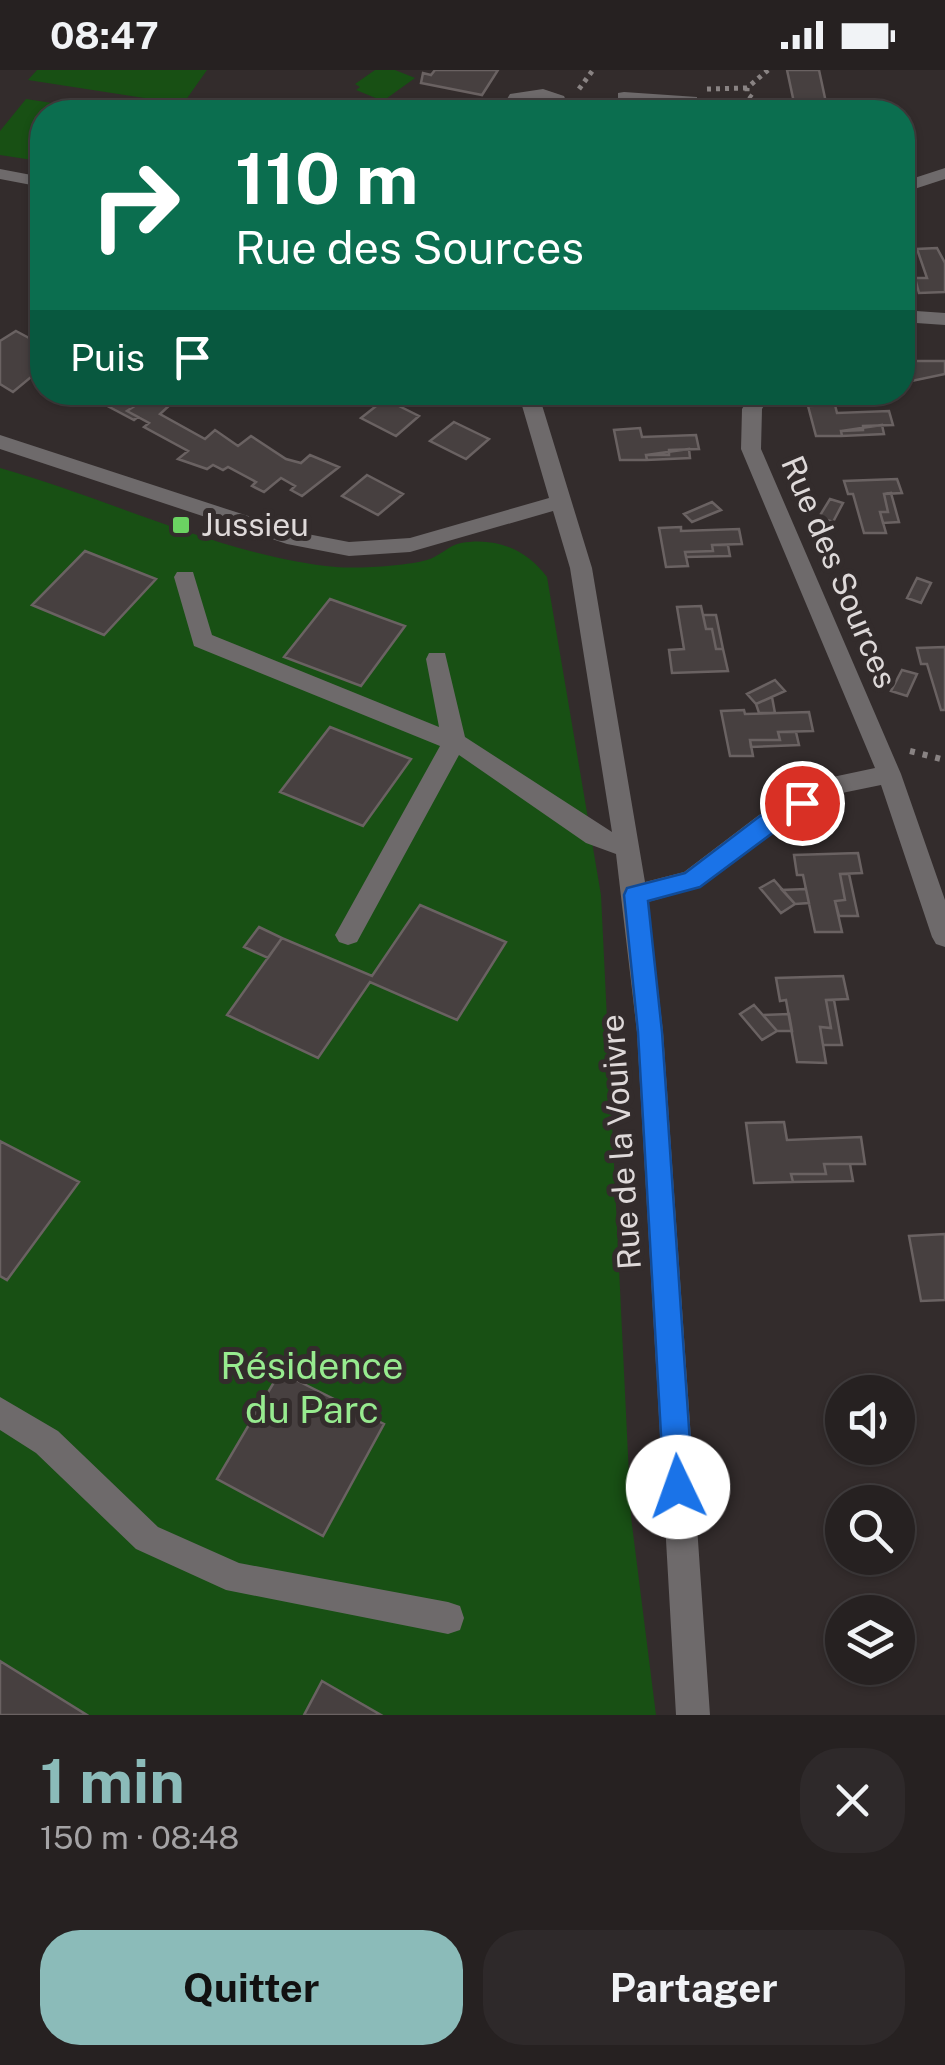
<!DOCTYPE html>
<html lang="fr">
<head>
<meta charset="utf-8">
<style>
	body { margin:0; font-family:"Public Sans",sans-serif; background:#2e292a; color:#f1f3f6; height:100vh; display:flex; flex-direction:column; font-size:38px; white-space:nowrap }
	* { box-sizing:border-box; margin:0 }
	p { font-size:32px; color:#a4a3a5 }
	.icon { flex:none; width:55px; height:55px; fill:none; stroke:currentColor; stroke-width:2; stroke-linecap:round; stroke-linejoin:round }
	.map { position:relative; height:1645px; overflow:hidden }
	.drawer { display:flex; flex-direction:column; background:#262121; flex:1 }
	.drawer>* { flex:none }
	.top-card { position:absolute; left:30px; top:30px; width:885px; height:305px; border-radius:40px; box-shadow:0 2px 8px #0004,0 0 0 2px #423e3f; background:#0b6e4f; color:#fff; overflow:hidden }
	.controls { position:absolute; left:825px; top:1305px; display:grid; gap:20px }
	.controls a { display:grid; place-items:center; width:90px; height:90px; border-radius:50%; background:#262121; box-shadow:0 2px 8px #0004,0 0 0 2px #423e3f; font-size:50px }
	.pin { position:absolute; display:grid; place-items:center; width:85px; height:85px; color:#fff; margin:-42px; border:5px solid #fff; border-radius:50%; box-shadow:0 2px 10px #0007 }
	.me { position:absolute; width:110px; margin:-55px; rotate:357deg; stroke-linejoin:round; filter:drop-shadow(0 0 8px #0008) }
	.turn { display:flex; align-items:center; gap:35px; height:210px; padding:0 40px; font-size:45px }
	.turn .icon { width:130px; height:130px; stroke-width:2.5 }
	.turn b { display:block; font-size:70px; line-height:85px }
	.then { display:flex; align-items:center; height:95px; padding:0 40px; background:#0003; gap:20px; font-size:38px }
	.round { display:grid; place-items:center; flex:none; width:105px; height:105px; border-radius:40px; background:#2e292a }
	.headline { display:flex; align-items:center; justify-content:space-between; height:170px; padding:0 40px }
	h1 { font-size:60px; font-weight:700; line-height:75px; color:#8bbbb9 }
	.action { display:flex; gap:20px; margin-top:auto; padding:20px 40px }
	.action a { flex:1; height:115px; border-radius:40px; background:#8bbbb9; color:#111; font-size:40px; font-weight:700; line-height:115px; text-align:center }
	.action a+a { background:#2e292a; color:#f1f3f6 }
	.status { display:flex; justify-content:space-between; align-items:center; height:70px; padding:0 50px; background:#262121; direction:ltr }
	.status svg { height:28px; fill:currentColor }
	.map>svg:first-child { display:block }
	.green { fill:#185014 }
	.building { fill:#474040; stroke:#6a6262; stroke-width:2.5 }
	.lines { fill:none; stroke-linecap:round; stroke-linejoin:round }
	.path-far1 { stroke:#898383; stroke-width:5; stroke-dasharray:4 5; stroke-linecap:butt }
	.path { stroke:#898383; stroke-width:6; stroke-dasharray:5 8; stroke-linecap:butt }
	.minor { fill:#6e6a6b; fill-rule:evenodd }
	.route { fill:#1a73e8; stroke:#114b97; stroke-width:2.5 }
	.poi-dot { fill:#6bd362; stroke:#332c2c; stroke-width:4 }
	.labels { text-anchor:middle; stroke-width:10; stroke-linejoin:round; paint-order:stroke }
	.poi-label { font-size:32px; fill:#ded9d9; stroke:#332c2c; text-anchor:start }
	.street-label { font-size:32px; fill:#ded9d9; stroke:#332c2c }
	.near-park-label { font-size:38px; fill:#97eb8f; stroke:#332c2c }
</style>
</head>
<body>
<div class="status"><b>08:47</b><svg viewBox="0 0 49 12"><path d="M0 12V9h3v3zM5 12V6h3v6zM10 12V3h3v9zM15 12V0h3v12zM26 1h20v11H26zM47 4h2v5h-2z"/></svg></div>
<div class="map">
<svg width="945" height="1645" viewBox="0 0 945 1645">
	<rect width="100%" height="100%" fill="#332c2c"/>
	<path class="green" d="M37,0H207L183,34L28,10Z
		M375,0H395L415,8L383,31L356,20L360,17L355,14Z
		M26,29L79,37L75,42H42V86L39,91L0,85V61Z
		M0,398C108,428 226,487 336,497C357,499 406,496 427,490C439,487 449,475 461,473C496,467 526,479 547,507L601,825L631,1447L656,1645H0Z"/>
	<path class="building" d="M435,0H498L482,25L421,13L423,3L431,5Z
		M787,0H819L828,42H796Z
		M636,35L677,38L676,42H635Z
		M937,178L945,193V222L919,223L915,208H927L917,179Z
		M16,261L42,275V298L13,322L0,314V271Z
		M902,284H907L910,291H945V304L902,313Z
		M94,322H184L160,344L205,369L215,360L238,376L251,366L286,389L301,393L310,385L339,397L302,426L291,420L295,416L281,408L264,422L252,416L256,412L228,397L223,400L213,395L207,399L178,389L188,381L144,357L149,353L127,341L133,337L121,330L115,334Z
		M105,329L115,334L121,330L133,337L127,341L138,347L134,350L100,332Z
		M385,329L419,346L396,366L361,348Z
		M835,335L837,343L889,341L893,355L863,356V360L841,361L842,366H816L808,336Z
		M454,352L489,369L466,389L430,371Z
		M882,355L884,364L842,366L841,361Z
		M640,358L642,367L696,365L699,379L669,380V385H646L647,390H620L614,360Z
		M689,379L690,388L647,390L646,385Z
		M367,405L403,424L378,445L342,426Z
		M897,409L902,423L884,424L888,442H880L886,463H864L853,424H848L844,411Z
		M891,423L899,452L883,453L880,442H888L884,424Z
		M830,429L843,433L833,452L819,447Z
		M712,432L721,440L692,452L684,444Z
		M681,457V461L739,459L742,474L712,475L713,481L685,482L688,496L666,497L659,458Z
		M712,475H728L730,486L686,487L685,482L713,481Z
		M85,481L156,509L104,565L32,535Z
		M917,508L931,513L921,533L907,528Z
		M330,529L405,556L361,616L284,587Z
		M701,536L706,559H712L716,579H723L728,601L672,603L669,580L684,579L677,537Z
		M703,545H716L723,579H716L712,559H706Z
		M945,577V640H941L927,594H921L917,578Z
		M902,600L917,604L907,626L891,621Z
		M775,610L785,621L756,634L747,624Z
		M772,627L775,643H759L756,634Z
		M744,640L745,644L809,642L813,661L778,662L780,670H750L753,686H730L721,641Z
		M330,657L411,689L363,756L280,722Z
		M778,662H796L799,675L751,677L750,670H780Z
		M858,783L862,803L840,804L845,830L835,831L842,862H815L803,805H797L794,785Z
		M840,804H849L858,846H839L835,831L845,830Z
		M774,810L795,834L781,843L760,818Z
		M806,819L809,833L795,834L782,820Z
		M420,835L506,872L457,950L370,912L318,988L227,945L282,868L372,906Z
		M259,857L282,868L268,888L244,877Z
		M843,906L848,929L826,930L831,958L820,957L826,993L797,992L786,930L780,931L776,908Z
		M826,930H834L842,975H823L820,957L831,958Z
		M754,935L777,961L762,970L740,944Z
		M789,944L792,961H777L763,945Z
		M784,1052L787,1070L861,1067L865,1094H824L826,1104H791L793,1112L754,1113L746,1053Z
		M0,1071L79,1112L7,1210L0,1206Z
		M824,1094H850L853,1111L793,1112L791,1104H826Z
		M945,1164V1230L921,1231L909,1166Z
		M280,1302L384,1354L323,1466L217,1409Z
		M0,1591L87,1645H0Z
		M322,1611L381,1645H304Z"/>
	<g class="lines">
		<path class="path-far1" d="M768,0L747,18V24L771,42
			M579,19L593,0
			M707,19L747,18"/>
		<path class="path" d="M910,681L945,690"/>
		<path class="minor" d="M543,19L564,26L571,42H555L551,33L541,29L522,32L515,42H499L510,24Z
			M624,22L697,27L698,42H682V35L618,31V23Z
			M945,98V109L902,123V112Z
			M0,99L42,107V117L0,109Z
			M902,240L945,243V255L902,252Z
			M518,322H538L592,498L645,812L684,802L759,745L828,708L875,698L741,379L742,339L752,322H772L762,339L761,379L901,704L945,830V877L936,874L932,867L881,715L842,723L777,759L701,817L648,832L663,962L710,1645H676L637,962L616,784L586,773L459,685L357,872L348,875L339,872L335,865L339,858L440,676L194,576L174,507L177,502H193L212,565L439,657L426,589L429,583H445L465,667L612,762L570,498L553,441L410,482L349,486L287,474L0,379V365L297,462L349,472L410,468L549,428Z
			M0,1327L58,1361L158,1457L239,1493L448,1532L460,1536L464,1548L460,1560L448,1564L226,1520L136,1479L36,1383L0,1360Z"/>
	</g>
	<path class="route" d="M802,725L810,727L813,733L700,817L648,831L662,962L693,1417L689,1427L678,1431L668,1427L664,1417L638,962L624,825L627,818L685,803L760,746Z"/>
	<rect class="poi-dot" x="171" y="445" width="20" height="20" rx="5"/>
	<g class="labels">
		<g class="poi-label">
			<text x="201" y="466">Jussieu</text>
		</g>
		<g class="street-label">
			<text transform="translate(839 502) rotate(67)" y="11">Rue des Sources</text>
			<text transform="translate(621 1072) rotate(-94)" y="11">Rue de la Vouivre</text>
		</g>
		<g class="near-park-label">
			<text x="312" y="1309">Résidence<tspan x="312" dy="44">du Parc</tspan></text>
		</g>
	</g>
</svg>
<div class="controls">
<a><svg class="icon" aria-label="sound" viewBox="0 0 24 24"><path d="M4 9h4l5-4v14l-5-4H4zM17 9q2 3 0 6"/></svg></a>
<a><svg class="icon" aria-label="search" viewBox="0 0 24 24"><circle cx="10" cy="10" r="6"/><path d="M15 15l6 6"/></svg></a>
<a><svg class="icon" aria-label="layers" viewBox="0 0 24 24"><path d="M12 4l9 5-9 5-9-5zM3 14l9 5 9-5"/></svg></a>
</div>
<div class="pin" style="left:802px;top:733px;background:#d93025"><svg class="icon" aria-label="arrive" viewBox="0 0 24 24"><path d="M6 21V4h12l-3 4 3 4H6"/></svg></div>
<svg class="me" style="left:678px;top:1417px" viewBox="-20 -20 40 40"><circle r="19" fill="#fff"/><path d="M0-13L10 11 0 6-10 11z" fill="#1a73e8"/></svg>
<div class="top-card">
<div class="turn"><svg class="icon" aria-label="right" viewBox="0 0 24 24"><path d="M7 20v-9h11M14 6l5 5-5 5"/></svg><div><b>110 m</b>Rue des Sources</div></div>
<div class="then">Puis<svg class="icon" aria-label="arrive" viewBox="0 0 24 24"><path d="M6 21V4h12l-3 4 3 4H6"/></svg></div>
</div>
</div>
<section class="drawer">
<div class="headline"><div><h1>1 min</h1><p>150 m · 08:48</p></div><a class="round"><svg class="icon" aria-label="close" viewBox="0 0 24 24"><path d="M6 6l12 12M18 6L6 18"/></svg></a></div>
<div class="action"><a>Quitter</a><a>Partager</a></div>
</section>
</body>
</html>
